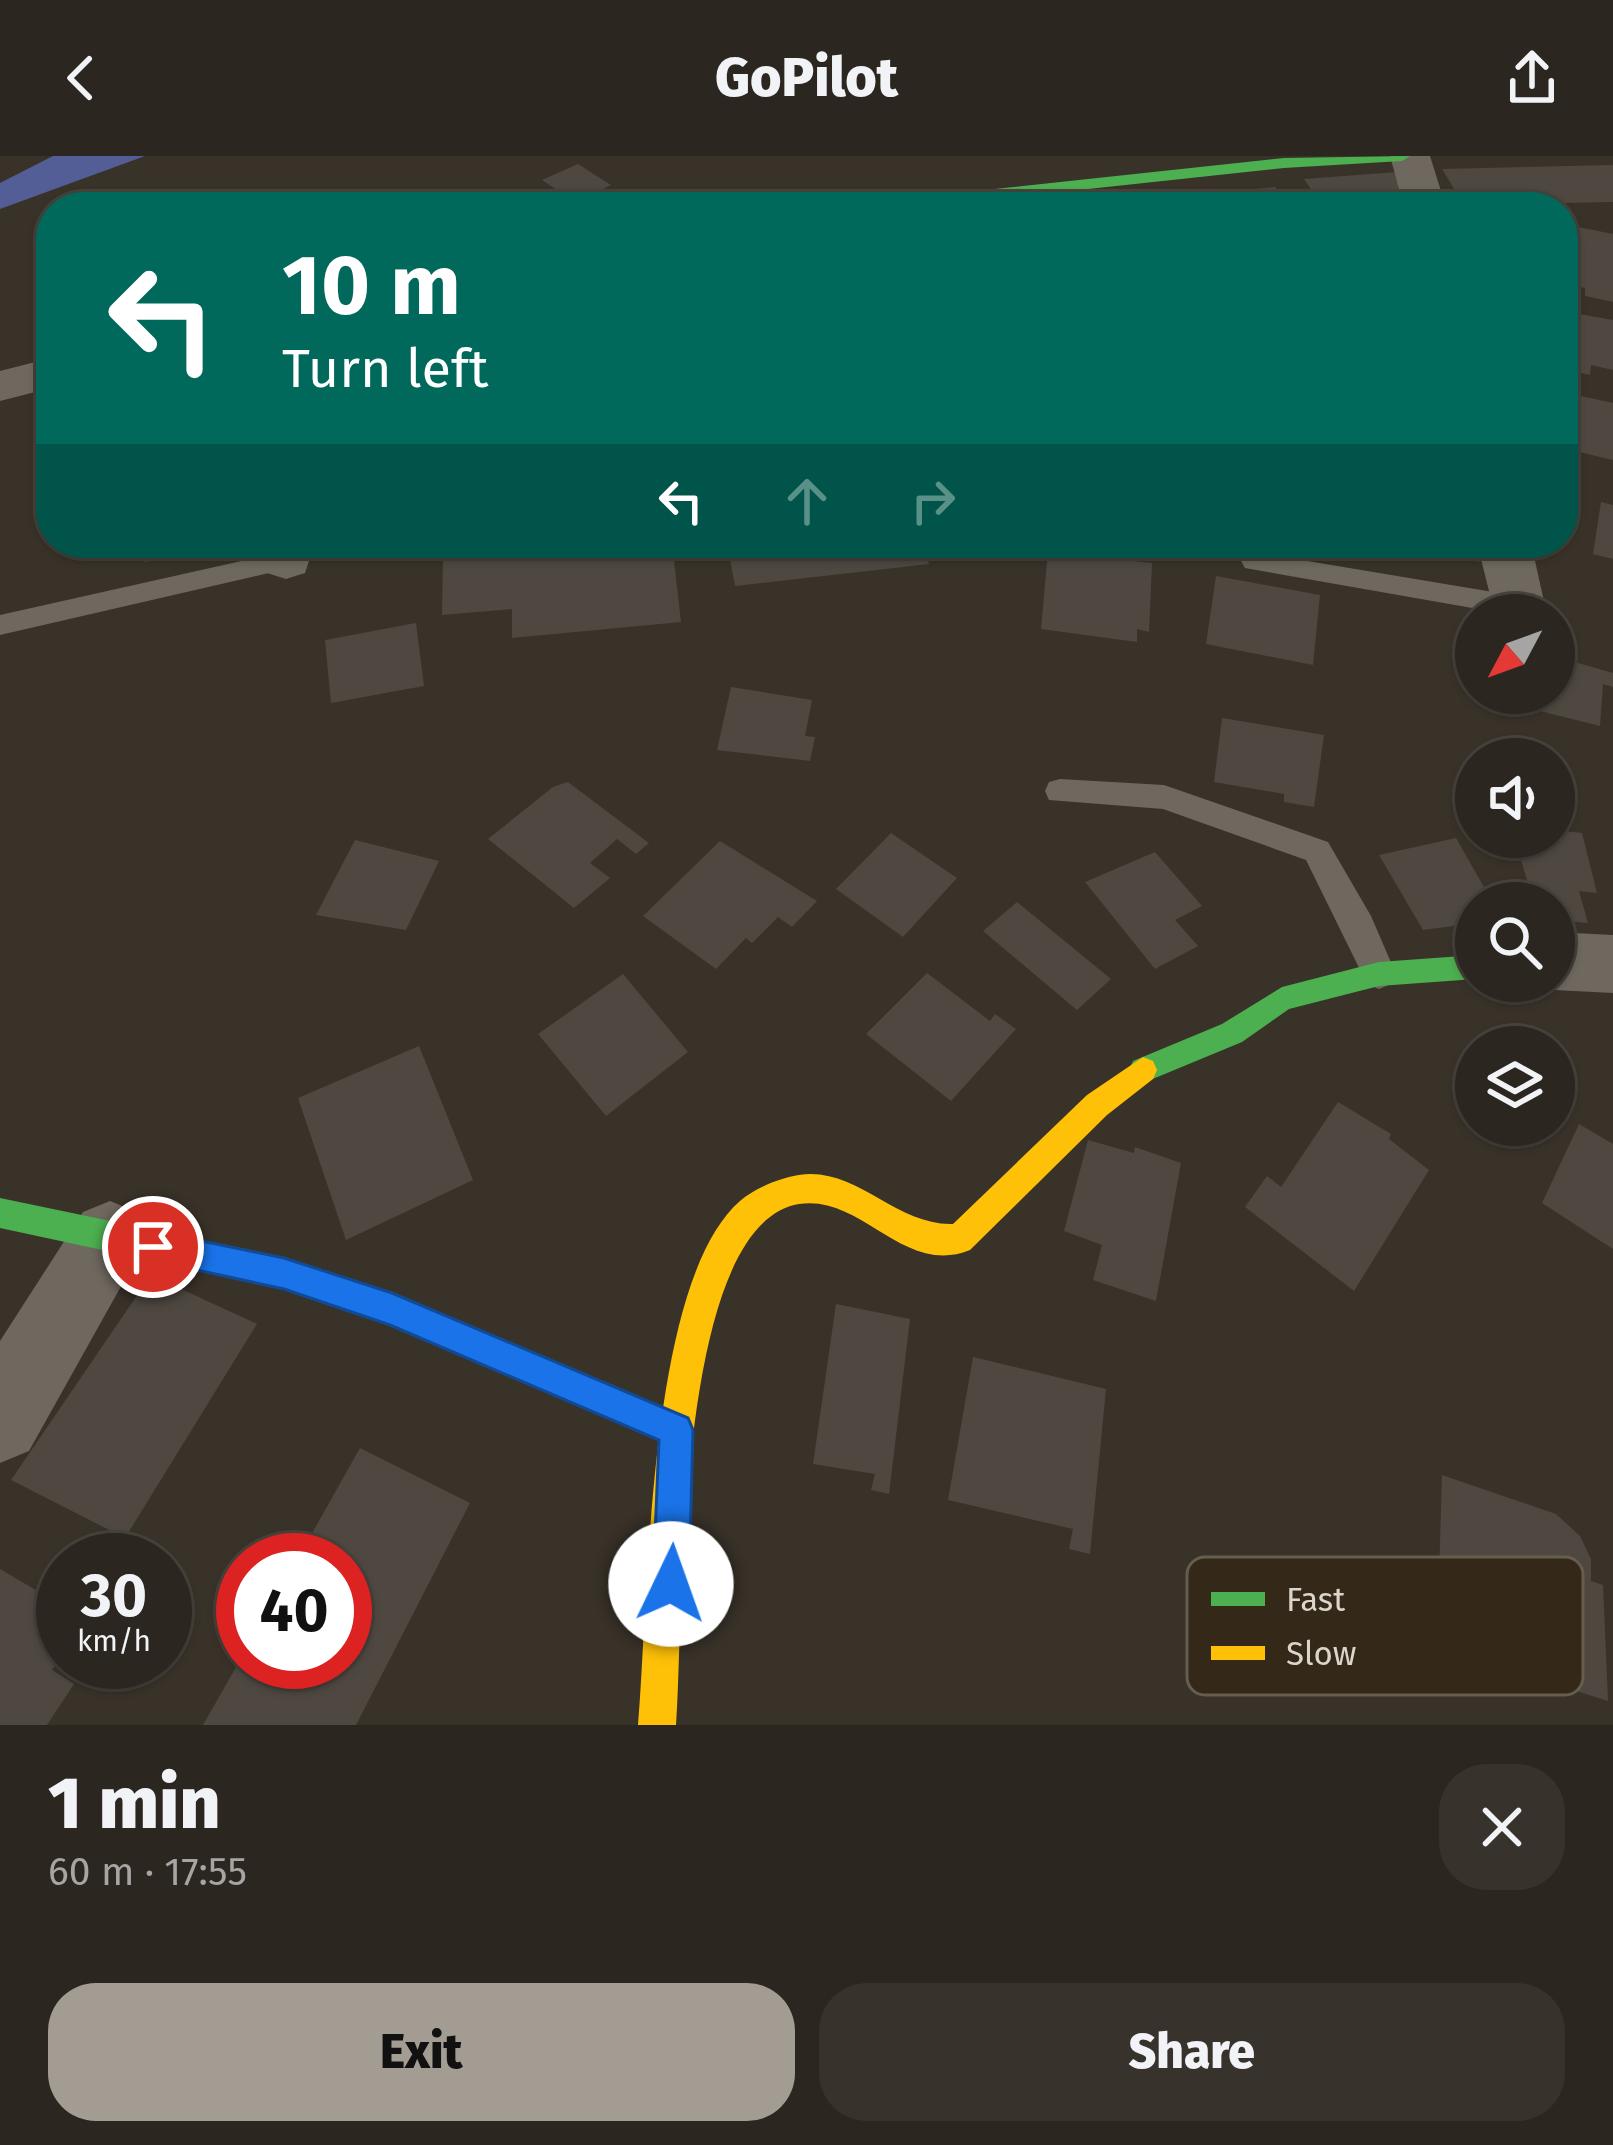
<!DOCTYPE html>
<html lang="en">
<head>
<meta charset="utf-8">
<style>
	body { margin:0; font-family:"Fira Sans",sans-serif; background:#37322c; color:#f1f3f6; height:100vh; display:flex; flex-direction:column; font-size:45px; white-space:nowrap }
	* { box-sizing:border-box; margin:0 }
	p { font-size:39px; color:#a6a5a4 }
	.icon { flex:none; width:66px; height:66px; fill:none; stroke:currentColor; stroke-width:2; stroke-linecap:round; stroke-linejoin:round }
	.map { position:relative; height:1569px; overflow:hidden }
	.panel { display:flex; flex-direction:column; background:#2b261f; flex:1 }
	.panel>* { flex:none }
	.banner { position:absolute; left:36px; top:36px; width:1542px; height:366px; border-radius:48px; box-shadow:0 3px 9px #0004,0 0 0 3px #47433d; background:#00695c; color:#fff; overflow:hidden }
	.needle { width:78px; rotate:229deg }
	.tools { position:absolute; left:1455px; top:438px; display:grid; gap:24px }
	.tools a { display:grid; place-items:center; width:120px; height:120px; border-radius:50%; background:#2b261f; box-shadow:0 3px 9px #0004,0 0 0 3px #47433d; font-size:60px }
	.speed { position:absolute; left:36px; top:1377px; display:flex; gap:24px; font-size:60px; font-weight:700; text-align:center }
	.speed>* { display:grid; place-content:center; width:156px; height:156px; border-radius:50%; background:#2b261f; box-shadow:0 3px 9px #0004,0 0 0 3px #47433d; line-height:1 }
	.speed small { font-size:30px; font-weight:400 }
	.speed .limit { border:18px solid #d22; background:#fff; color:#111 }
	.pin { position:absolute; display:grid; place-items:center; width:102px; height:102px; color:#fff; margin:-51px; border:6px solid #fff; border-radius:50%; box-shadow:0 3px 12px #0007 }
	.me { position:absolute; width:132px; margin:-66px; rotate:3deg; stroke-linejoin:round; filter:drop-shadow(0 0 9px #0008) }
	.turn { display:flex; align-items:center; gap:42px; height:252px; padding:0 48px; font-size:54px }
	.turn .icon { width:156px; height:156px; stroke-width:2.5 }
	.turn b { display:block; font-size:84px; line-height:102px }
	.lanes { display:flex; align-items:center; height:114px; padding:0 48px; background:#0003; justify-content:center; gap:60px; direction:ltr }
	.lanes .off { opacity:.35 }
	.round { display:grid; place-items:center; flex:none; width:126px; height:126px; border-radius:48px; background:#37322c }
	.overview { display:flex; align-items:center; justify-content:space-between; height:204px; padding:0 48px }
	h1 { font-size:72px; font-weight:800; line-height:90px }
	.primary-button { display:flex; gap:24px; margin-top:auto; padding:24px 48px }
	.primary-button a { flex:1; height:138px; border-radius:48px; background:#a39c92; color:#111; font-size:48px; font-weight:800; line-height:138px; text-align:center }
	.primary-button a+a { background:#37322c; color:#f1f3f6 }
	header { display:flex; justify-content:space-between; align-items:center; height:156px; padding:0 48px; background:#2b261f; font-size:54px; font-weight:800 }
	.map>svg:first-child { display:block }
	.water { fill:#545e96 }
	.building { fill:#4e4841 }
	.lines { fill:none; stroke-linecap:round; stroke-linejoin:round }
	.lane { fill:#6f685f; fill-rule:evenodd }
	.street { fill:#6f685f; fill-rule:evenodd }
	.fast { fill:#4caf50; fill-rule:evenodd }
	.slow { fill:#ffc107; fill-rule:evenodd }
	.route { fill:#1a73e8; stroke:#114b97; stroke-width:3 }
	.key { fill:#342919; stroke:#665d4e; stroke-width:3 }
	.key-label { font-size:33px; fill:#dcd5cb }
</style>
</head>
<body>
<header><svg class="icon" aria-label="back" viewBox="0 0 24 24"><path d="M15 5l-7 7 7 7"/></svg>GoPilot<svg class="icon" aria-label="share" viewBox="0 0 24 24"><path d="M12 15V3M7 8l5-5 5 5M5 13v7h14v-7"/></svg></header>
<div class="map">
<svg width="1613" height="1569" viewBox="0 0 1613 1569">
	<rect width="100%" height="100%" fill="#393229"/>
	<path class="water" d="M53,0H145L0,53V27Z"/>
	<path class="building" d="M578,8L611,29L575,46L542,24Z
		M1613,9V46L1560,47L1562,51H1465L1442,13Z
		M1397,16L1404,35L1385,38L1396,51H1323L1304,23Z
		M1275,31L1288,51H1174L1168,42Z
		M1124,35L1133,51H1000V48Z
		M1563,68L1613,78V146L1585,140V132L1563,128V83H1568Z
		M1563,155L1613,164V214L1591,209L1590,219L1563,213Z
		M1563,236L1613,247V304L1566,293L1570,276L1563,274Z
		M1601,346L1613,349V403L1593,398Z
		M146,387H253V390L144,406Z
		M589,387H672L681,466L512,482V453L442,459L443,400Z
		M727,387H923L929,408L735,430Z
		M1393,387H1480L1479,406L1393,389Z
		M1048,395L1152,407L1149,476L1137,473V486L1041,473Z
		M1216,420L1320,439L1313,509L1206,488Z
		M416,467L424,530L331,547L325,484Z
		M1554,500L1613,517V531L1603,528L1600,570L1476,539L1554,537Z
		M731,531L812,544L805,580L815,581L810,605L717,594Z
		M1222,562L1324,579L1314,651L1284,646V638L1214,626Z
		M568,626L649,687L636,698L617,683L590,707L610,722L574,752L488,683L553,631Z
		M1554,674L1582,677L1597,737L1579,735L1588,767L1554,764V747H1534L1514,681H1554Z
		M891,677L957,722L903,781L836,733Z
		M1456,682L1493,747H1476V767L1423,774L1379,699Z
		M355,684L439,705L406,774L316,759Z
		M720,685L817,745L792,771L778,761L752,787L746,782L716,813L643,760Z
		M1155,696L1202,750L1175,764L1198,790L1155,813L1085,726Z
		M1017,746L1111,823L1077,854L983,775Z
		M927,817L990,865L995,858L1016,873L951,945L866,878Z
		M623,818L688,896L606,960L538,878Z
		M419,890L473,1024L346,1084L298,942Z
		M1338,946L1391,978L1389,983L1429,1014L1354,1135L1245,1051L1267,1020L1281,1031Z
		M1579,968L1613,988V1093L1542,1047Z
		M1088,984L1134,997L1135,991L1181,1007L1156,1145L1093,1124L1102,1089L1064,1075Z
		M151,1119L257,1168L125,1382L11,1324Z
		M836,1148L910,1163L889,1338L871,1334L875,1318L813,1308Z
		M973,1201L1106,1233L1090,1398L1069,1393L1073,1373L948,1344Z
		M360,1292L470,1347L356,1569H203L243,1499V1506H345V1404H297Z
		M1442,1319L1556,1358L1580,1380L1591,1403V1425L1603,1429L1608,1545L1437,1491Z
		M0,1413L63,1450V1498L52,1514L74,1528L47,1569H0Z"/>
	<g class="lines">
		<path class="lane" d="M199,41L206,43L212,51H190L192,43Z
			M286,395L299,404L295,411L0,479V459Z
			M1254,396L1517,440L1531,450L1527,457L1512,459L1245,412L1241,405Z
			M1060,623L1164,629L1328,686L1371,760L1396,818L1391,828L1379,833L1367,828L1306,704L1163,653L1049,644L1045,635L1049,626Z"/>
		<path class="street" d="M1390,0H1430L1446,51H1404Z
			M51,202V232L0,245V215Z
			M261,387H315L305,417L286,423L267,417L259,404Z
			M1477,387H1531L1545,450L1539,459H1495Z
			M1554,776L1613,779V837L1554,834L1530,825H1554Z
			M110,1045L137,1056L148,1082L29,1295L0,1307V1185L83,1056Z"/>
		<path class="fast" d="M1410,0L1402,5L1284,12L922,51H865L874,46L1284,2Z
			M1476,799V823L1379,830L1289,853L1242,886L1143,927L1133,923L1129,914L1133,905L1222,868L1282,831L1379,806Z
			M0,1042L284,1101L392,1137L688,1262L693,1274L688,1286L676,1291L390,1168L284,1133L0,1072Z"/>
		<path class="slow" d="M1143,901L1153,905L1157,914L1153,923L1107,959L970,1094C904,1121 862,1038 799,1048C673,1069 684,1468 676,1569H638C649,1446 646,1127 740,1045C755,1032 780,1022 799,1019C856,1010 896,1070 953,1068L1087,939Z"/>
	</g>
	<path class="route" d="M153,1075L284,1102L392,1137L688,1262L693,1274L689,1428L684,1440L671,1446L658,1440L653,1428L659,1284L390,1169L284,1133L142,1102L138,1091L142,1080Z"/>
	<rect x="1187" y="1401" width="396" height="138" rx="18" class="key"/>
	<rect x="1211" y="1436" width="54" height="14" fill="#4caf50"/>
	<rect x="1211" y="1490" width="54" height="14" fill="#ffc107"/>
	<g class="key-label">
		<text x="1286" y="1455">Fast</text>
		<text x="1286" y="1509">Slow</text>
	</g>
</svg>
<div class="tools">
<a><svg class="needle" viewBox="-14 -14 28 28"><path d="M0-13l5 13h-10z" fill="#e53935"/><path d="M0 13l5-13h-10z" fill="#a6a5a4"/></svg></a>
<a><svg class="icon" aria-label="sound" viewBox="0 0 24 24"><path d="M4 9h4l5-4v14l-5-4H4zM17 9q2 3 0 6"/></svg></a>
<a><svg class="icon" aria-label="search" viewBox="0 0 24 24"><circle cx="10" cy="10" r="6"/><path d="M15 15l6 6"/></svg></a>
<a><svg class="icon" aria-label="layers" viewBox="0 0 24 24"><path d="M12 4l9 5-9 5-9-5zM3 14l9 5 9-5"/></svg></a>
</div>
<div class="speed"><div>30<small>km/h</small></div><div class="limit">40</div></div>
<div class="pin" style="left:153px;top:1091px;background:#d93025"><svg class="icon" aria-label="arrive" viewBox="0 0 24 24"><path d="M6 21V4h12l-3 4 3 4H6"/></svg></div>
<svg class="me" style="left:671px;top:1428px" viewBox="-20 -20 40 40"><circle r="19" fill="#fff"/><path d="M0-13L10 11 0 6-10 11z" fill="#1a73e8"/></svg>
<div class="banner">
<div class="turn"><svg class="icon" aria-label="left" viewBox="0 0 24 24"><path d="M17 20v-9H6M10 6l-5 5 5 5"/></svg><div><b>10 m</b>Turn left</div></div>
<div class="lanes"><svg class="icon" aria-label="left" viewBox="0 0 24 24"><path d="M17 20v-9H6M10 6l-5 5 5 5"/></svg><svg class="icon off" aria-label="ahead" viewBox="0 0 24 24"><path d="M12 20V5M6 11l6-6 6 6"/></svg><svg class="icon off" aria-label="right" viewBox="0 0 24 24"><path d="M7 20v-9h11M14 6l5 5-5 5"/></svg></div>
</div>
</div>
<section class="panel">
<div class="overview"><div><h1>1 min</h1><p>60 m · 17:55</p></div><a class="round"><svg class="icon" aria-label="close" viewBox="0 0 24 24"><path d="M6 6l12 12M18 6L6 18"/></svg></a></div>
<div class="primary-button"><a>Exit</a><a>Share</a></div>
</section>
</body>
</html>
